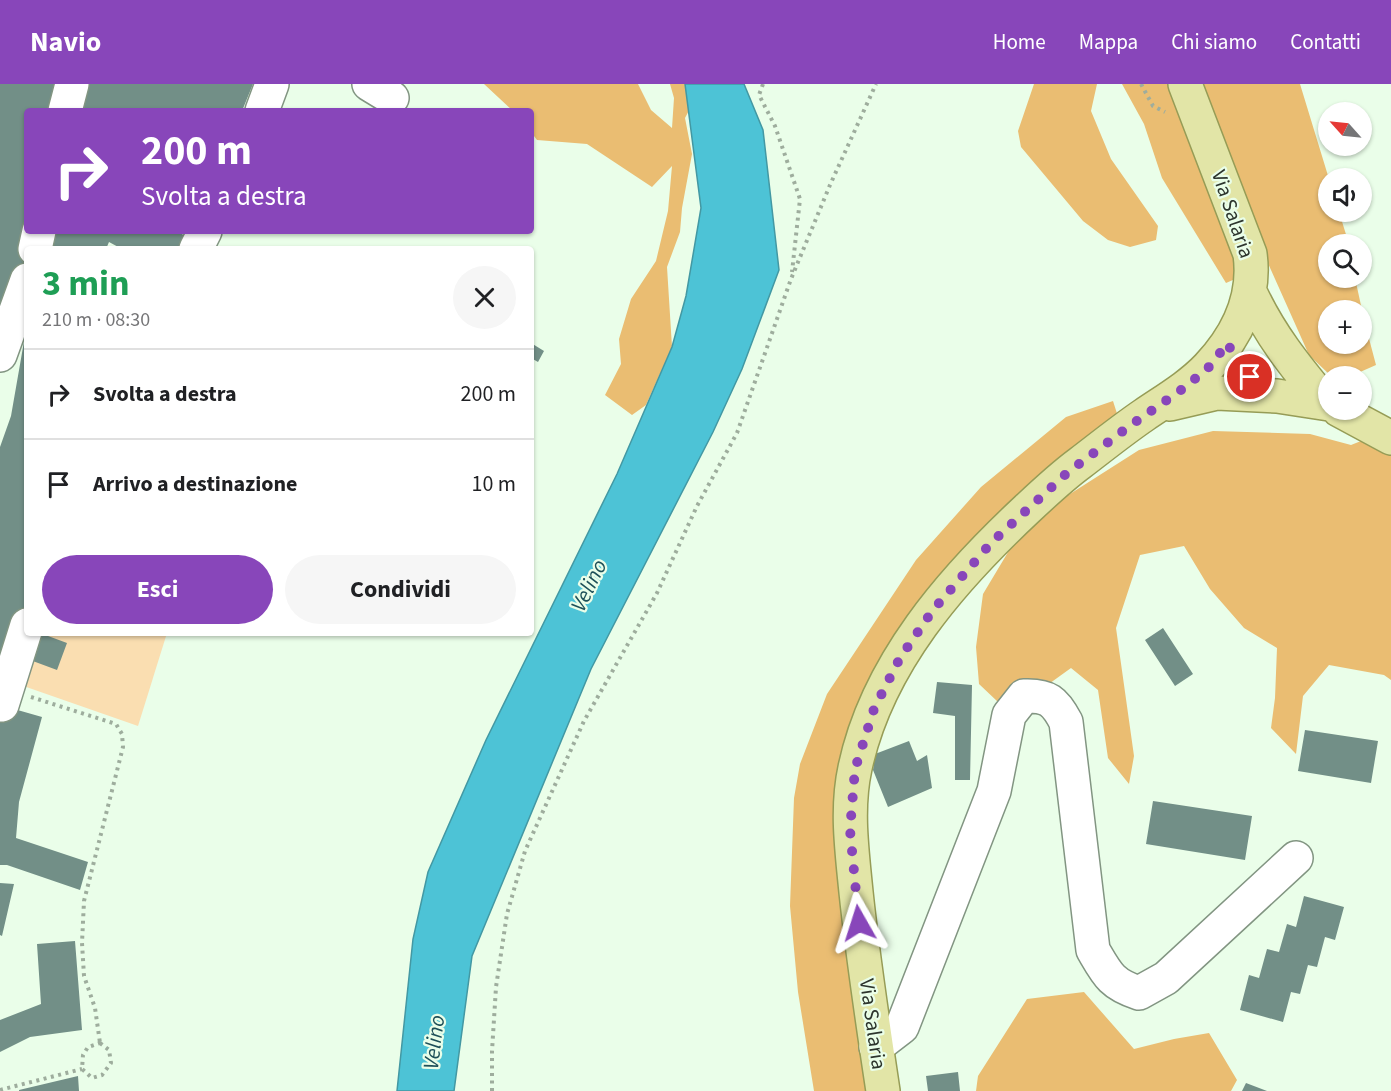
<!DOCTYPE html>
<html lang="it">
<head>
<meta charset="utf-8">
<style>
	body { margin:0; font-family:"Source Sans 3",sans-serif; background:#f6f6f6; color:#202124; height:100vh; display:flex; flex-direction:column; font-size:22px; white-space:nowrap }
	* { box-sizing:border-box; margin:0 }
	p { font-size:20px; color:#757577 }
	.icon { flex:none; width:33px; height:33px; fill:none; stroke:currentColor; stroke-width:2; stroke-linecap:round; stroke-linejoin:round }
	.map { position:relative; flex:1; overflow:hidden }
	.details { position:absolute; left:24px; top:162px; width:510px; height:390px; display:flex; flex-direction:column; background:#fff; border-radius:6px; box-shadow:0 2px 4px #0004 }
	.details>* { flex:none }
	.hud { position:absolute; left:24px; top:24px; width:510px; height:126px; border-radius:6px; box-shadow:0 2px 4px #0004; background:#8846ba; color:#fff; overflow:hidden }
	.needle { width:39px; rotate:297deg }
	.controls { position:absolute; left:1318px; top:18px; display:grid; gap:12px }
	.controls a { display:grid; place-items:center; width:54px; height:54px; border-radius:50%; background:#fff; box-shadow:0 2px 4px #0004; font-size:30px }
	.pin { position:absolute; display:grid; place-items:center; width:51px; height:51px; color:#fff; margin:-26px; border:3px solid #fff; border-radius:50%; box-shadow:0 2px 6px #0007 }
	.me { position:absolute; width:66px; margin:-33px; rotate:354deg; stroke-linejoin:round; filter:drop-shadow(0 0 4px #0008) }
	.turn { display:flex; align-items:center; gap:21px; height:126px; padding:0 18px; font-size:27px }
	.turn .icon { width:78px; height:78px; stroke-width:2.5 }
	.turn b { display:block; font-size:42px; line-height:51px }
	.round { display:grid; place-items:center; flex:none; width:63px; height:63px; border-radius:32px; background:#f6f6f6 }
	.head { display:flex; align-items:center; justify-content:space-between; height:102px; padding:0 18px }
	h1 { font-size:36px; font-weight:700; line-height:45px; color:#1e9e55 }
	.cta { display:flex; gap:12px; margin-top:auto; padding:12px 18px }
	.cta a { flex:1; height:69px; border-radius:36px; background:#8846ba; color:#fff; font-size:24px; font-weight:700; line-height:69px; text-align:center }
	.cta a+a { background:#f6f6f6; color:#202124 }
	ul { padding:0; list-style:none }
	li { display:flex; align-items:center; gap:18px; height:90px; padding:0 18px; border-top:2px solid #e0e0e0 }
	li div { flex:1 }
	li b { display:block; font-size:22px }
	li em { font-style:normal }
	header { display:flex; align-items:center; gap:36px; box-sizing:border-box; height:84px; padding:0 30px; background:#8846ba; color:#fff }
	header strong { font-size:28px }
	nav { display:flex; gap:33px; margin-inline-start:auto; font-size:21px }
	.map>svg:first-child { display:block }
	.green { fill:#fadeb1 }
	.forest { fill:#eabd72 }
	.water { fill:#4dc3d6; stroke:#4398a3; stroke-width:1.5 }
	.building { fill:#728f87 }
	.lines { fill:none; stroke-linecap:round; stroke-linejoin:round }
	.minor-casing { stroke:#829582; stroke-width:36 }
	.major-casing { stroke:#969c56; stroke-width:36 }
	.path { stroke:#9ead9d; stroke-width:4; stroke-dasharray:3 4.5; stroke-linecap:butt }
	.minor { stroke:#fff; stroke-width:33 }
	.major { stroke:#e2e5a7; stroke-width:33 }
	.route { stroke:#8846ba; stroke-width:10; stroke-dasharray:0 18 }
	.labels { text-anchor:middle; stroke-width:4.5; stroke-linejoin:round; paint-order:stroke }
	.street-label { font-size:21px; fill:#2d352d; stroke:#eafee9 }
	.water-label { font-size:22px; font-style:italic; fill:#1e5059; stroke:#eafee9 }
</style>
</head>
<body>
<header>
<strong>Navio</strong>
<nav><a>Home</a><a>Mappa</a><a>Chi siamo</a><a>Contatti</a></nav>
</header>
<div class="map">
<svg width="1391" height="1007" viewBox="0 0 1391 1007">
	<rect width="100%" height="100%" fill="#eafee9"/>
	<path class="green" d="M28,549H167L138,642L12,598Z"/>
	<path class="forest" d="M484,0H638L651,26L672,44L674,14L670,0H687L694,17L685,34L692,70L682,124L680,148L667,183L672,263L646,321L632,331L605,311L621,280L619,255L631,215L656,177L668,127L672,82L652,103L587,60L537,56L531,48V27H513Z
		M1034,0H1097L1091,27L1111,75L1158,142L1156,156L1130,163L1108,156L1083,137L1021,63L1018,47Z
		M1122,0H1177L1242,192L1226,199L1162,94L1144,40Z
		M1197,0H1300L1329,95V128H1339L1349,160H1329V194H1355L1362,226H1329V260H1362V228L1376,281L1351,292H1331L1309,271L1254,148Z
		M1113,317L1120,339L973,460L844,686L837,795L872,1007H814L798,908L790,822L794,714L800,680L827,610L916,476L981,403L1066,333Z
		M1391,345V596L1384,591L1329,581L1303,612L1296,670L1271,644L1275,614L1277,564L1244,544L1210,505L1184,462L1140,471L1116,544L1134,672L1129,700L1108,674L1098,606L1071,584L1021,620L998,618L979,600L976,563L983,510L1026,438L1139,366L1213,347L1310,350L1351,361Z
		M1084,908L1134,965L1174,955L1209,949L1237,996L1231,1007H976L978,992L1027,915Z"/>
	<path class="water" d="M685,0H744L763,46L779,186L742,285L713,348L591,585L472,872L454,1007H397L413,855L428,788L486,656L617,390L672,263L686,212L701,124Z"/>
	<path class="building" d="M0,0H67L61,27H27V171L18,206L0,243Z
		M80,0H253L242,27H73Z
		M44,147H177L190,155L185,165H122L109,158L106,165H39Z
		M26,246L27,521L18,542L0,614V363L11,332Z
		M531,259L544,267L538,278L531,274Z
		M1163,544L1193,590L1175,602L1145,556Z
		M40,549L67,559L57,586L22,573Z
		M937,598L972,601L970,696H955V632L933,629Z
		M0,621L42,633L19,718L16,754L88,778L80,806L7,781H0Z
		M1305,646L1378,657L1371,699L1298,687Z
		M909,657L917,677L927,671L932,704L888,723L873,686L875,670Z
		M1153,717L1252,732L1245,776L1146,760Z
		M0,799L14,800L2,852L0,851Z
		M1304,812L1344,823L1335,856L1325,853L1317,883L1308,881L1300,910L1291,908L1283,938L1240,926L1249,891L1259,894L1267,865L1279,868L1287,840L1296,843Z
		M75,857L82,946L30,953L0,968V936L41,920L37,860Z
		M958,988L960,1007H928L926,992Z
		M78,992L79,1007H19V1006Z
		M1246,999L1267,1007H1242Z"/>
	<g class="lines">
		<g class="minor-casing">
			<path id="minor" d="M369,0L392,14
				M65,27L72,0
				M262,27L272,0
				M35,165L39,147
				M196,165L205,147
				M0,271L27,196
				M2,621L27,541
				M876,963L902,943L994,707L1009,631L1024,612C1048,611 1055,617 1066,638L1093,866C1107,890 1111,900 1139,909L1166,894L1296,774"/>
		</g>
		<g class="major-casing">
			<path id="major" d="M1250,208C1270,251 1295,282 1325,318
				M1170,320L1217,309L1277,312L1329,320
				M1339,326L1391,354
				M883,1007C873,941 863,875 856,808C852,767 846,725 855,684C877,580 952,495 1027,425C1044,409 1061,393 1080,379C1101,363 1122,346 1144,331C1166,316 1190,302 1208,283C1237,252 1256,213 1250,170L1185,0"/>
		</g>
		<path class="path" d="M763,0L759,11L775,42L800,115L792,188
			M1141,0L1153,22L1165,28
			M31,613L116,640L122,650L123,663L84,817L82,859L84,892L95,924L100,959
			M100,959L109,966L111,979L102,991L92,994L82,985L83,971L88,963Z
			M0,1006L82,985
			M492,1007V967L496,903L507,830L525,767L584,637L657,509L697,422L737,349L791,195L830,101L876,0"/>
		<use href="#minor" class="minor"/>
		<use href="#major" class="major"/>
	</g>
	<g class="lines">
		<path class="route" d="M859,839L850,746L855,685L874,625L900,574L933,526L991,459L1067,389L1131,341L1184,304L1208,284L1228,259L1235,277L1250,293"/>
	</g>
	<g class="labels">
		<g class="street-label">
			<text transform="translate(1233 130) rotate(71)" y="7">Via Salaria</text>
			<text transform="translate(873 940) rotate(82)" y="7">Via Salaria</text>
		</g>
		<g class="water-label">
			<text transform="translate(588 501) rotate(-64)" y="8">Velino</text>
			<text transform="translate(433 958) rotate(-83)" y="8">Velino</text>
		</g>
	</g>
</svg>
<div class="controls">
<a><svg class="needle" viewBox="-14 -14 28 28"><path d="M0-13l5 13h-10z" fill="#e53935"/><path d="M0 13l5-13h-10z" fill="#757577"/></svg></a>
<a><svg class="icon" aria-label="sound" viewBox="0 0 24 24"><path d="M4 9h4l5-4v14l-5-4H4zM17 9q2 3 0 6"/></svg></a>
<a><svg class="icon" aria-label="search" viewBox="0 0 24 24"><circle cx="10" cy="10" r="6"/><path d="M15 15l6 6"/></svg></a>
<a>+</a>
<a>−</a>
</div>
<div class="pin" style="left:1250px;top:293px;background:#d93025"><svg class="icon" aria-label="arrive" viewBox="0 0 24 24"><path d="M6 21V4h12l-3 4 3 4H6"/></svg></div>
<svg class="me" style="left:859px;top:839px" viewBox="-20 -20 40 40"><path d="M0-17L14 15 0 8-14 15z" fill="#8846ba" stroke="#fff" stroke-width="4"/></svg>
<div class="hud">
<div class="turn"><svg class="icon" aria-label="right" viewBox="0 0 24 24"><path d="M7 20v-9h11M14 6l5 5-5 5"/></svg><div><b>200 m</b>Svolta a destra</div></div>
</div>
<section class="details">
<div class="head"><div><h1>3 min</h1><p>210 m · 08:30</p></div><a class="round"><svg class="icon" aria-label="close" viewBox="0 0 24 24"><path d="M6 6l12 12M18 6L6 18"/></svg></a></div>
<ul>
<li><svg class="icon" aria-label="right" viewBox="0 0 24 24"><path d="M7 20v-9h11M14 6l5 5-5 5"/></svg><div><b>Svolta a destra</b></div><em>200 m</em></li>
<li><svg class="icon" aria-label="arrive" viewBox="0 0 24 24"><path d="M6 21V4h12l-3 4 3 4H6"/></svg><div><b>Arrivo a destinazione</b></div><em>10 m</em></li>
</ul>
<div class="cta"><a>Esci</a><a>Condividi</a></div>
</section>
</div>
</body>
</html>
